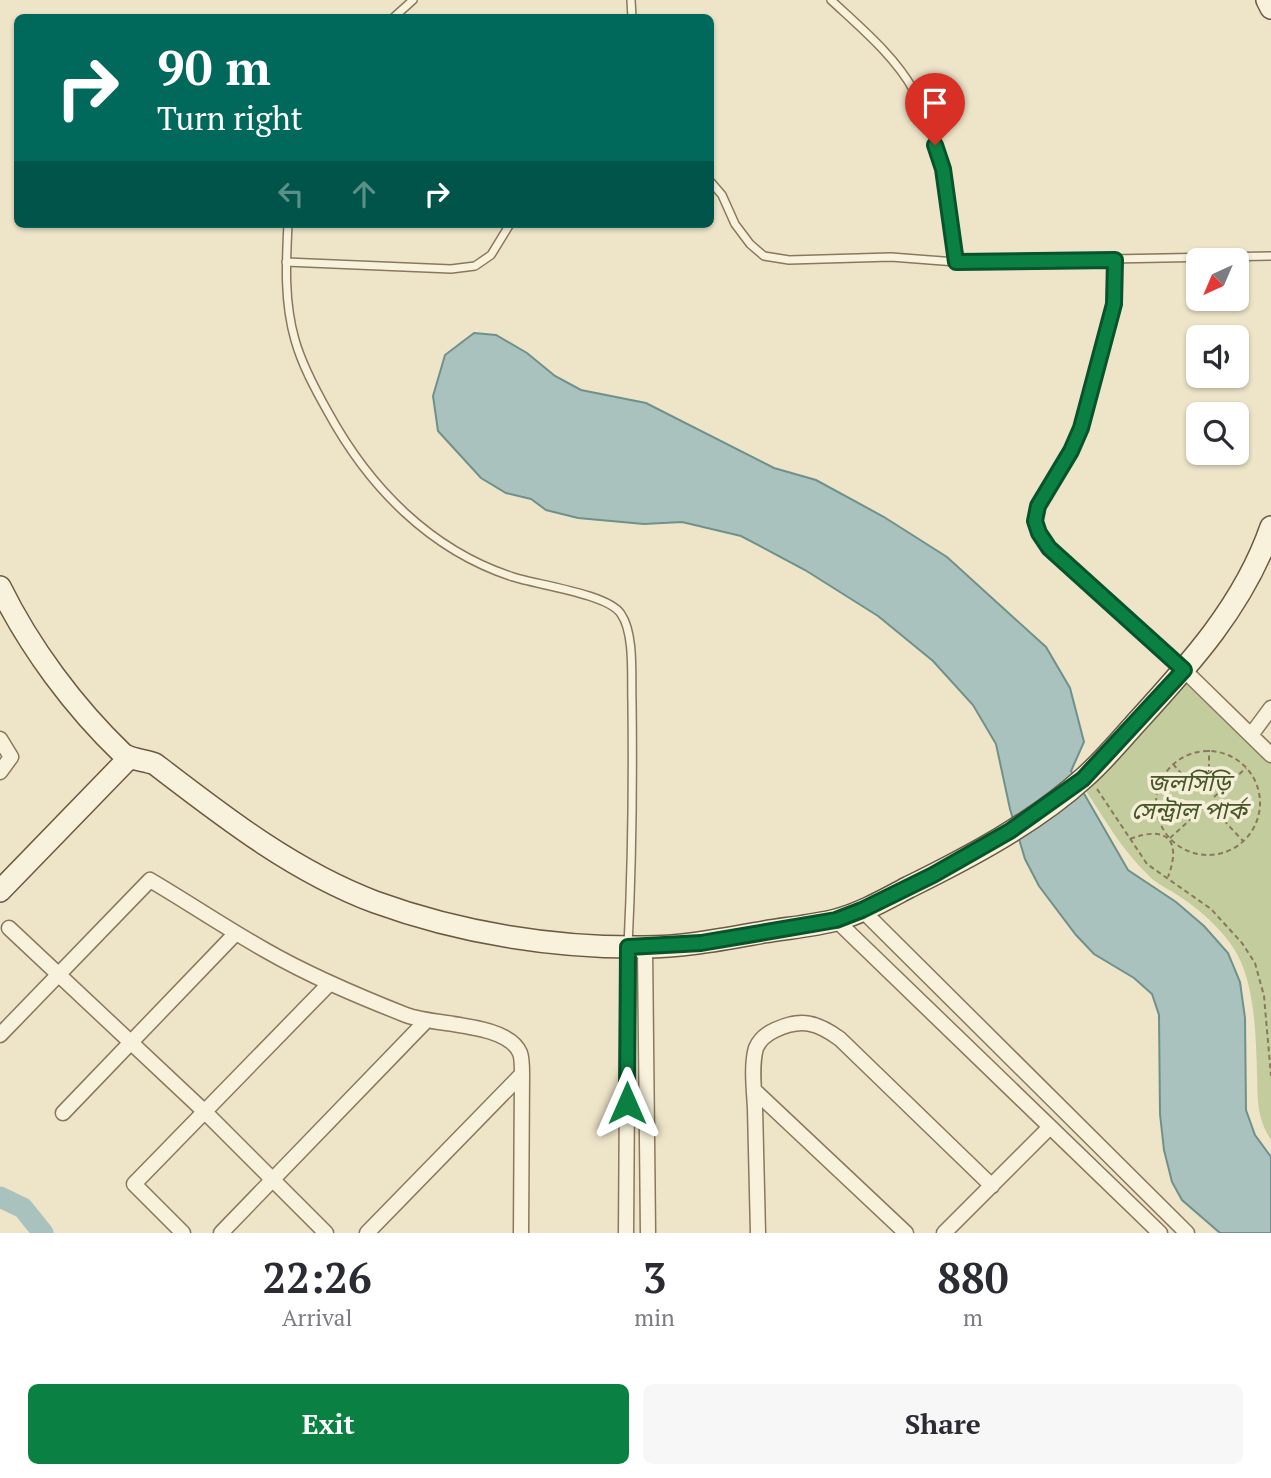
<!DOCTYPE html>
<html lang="en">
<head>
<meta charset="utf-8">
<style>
	body { margin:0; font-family:"PT Serif","Noto Sans Bengali",serif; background:#f7f7f7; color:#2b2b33; height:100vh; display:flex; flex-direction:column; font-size:26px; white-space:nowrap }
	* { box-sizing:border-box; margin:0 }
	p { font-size:23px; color:#7c7c81 }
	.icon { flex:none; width:38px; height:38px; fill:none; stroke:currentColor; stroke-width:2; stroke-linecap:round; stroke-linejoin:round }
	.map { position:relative; height:1233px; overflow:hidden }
	.drawer { display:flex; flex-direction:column; background:#fff; flex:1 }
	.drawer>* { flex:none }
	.top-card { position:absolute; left:14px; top:14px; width:700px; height:214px; border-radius:10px; box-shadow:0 2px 5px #0004; background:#00695c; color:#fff; overflow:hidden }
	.needle { width:46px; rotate:224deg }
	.buttons { position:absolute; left:1186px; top:248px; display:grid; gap:14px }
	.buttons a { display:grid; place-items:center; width:63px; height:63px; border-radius:10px; background:#fff; box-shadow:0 2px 5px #0004; font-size:35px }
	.pin { position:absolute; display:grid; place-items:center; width:60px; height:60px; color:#fff; margin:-72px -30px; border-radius:50% 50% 50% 0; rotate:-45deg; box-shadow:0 0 7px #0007 }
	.pin .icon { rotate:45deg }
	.me { position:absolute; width:77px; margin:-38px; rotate:0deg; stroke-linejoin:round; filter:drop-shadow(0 0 5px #0008) }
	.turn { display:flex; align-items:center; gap:24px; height:147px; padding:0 28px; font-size:32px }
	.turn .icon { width:91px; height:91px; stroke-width:2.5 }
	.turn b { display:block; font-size:49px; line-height:60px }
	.lanes { display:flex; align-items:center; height:66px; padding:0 28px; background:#0003; justify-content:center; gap:35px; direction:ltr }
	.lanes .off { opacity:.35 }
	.eta { display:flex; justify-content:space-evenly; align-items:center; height:119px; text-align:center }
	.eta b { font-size:42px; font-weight:600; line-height:49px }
	.cta { display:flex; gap:14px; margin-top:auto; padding:14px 28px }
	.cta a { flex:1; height:80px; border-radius:10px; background:#0b8043; color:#fff; font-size:28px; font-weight:600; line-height:80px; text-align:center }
	.cta a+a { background:#f7f7f7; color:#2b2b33 }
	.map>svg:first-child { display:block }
	.green { fill:#c3cc9c }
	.water { fill:#a9c2bd; stroke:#70918b; stroke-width:2 }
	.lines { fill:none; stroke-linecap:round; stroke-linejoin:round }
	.river { stroke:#a9c2bd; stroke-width:21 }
	.lane-casing { stroke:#8a785e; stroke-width:10 }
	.street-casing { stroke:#8a785e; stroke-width:17 }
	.secondary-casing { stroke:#6c5941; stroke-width:24 }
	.path { stroke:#8a785e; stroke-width:2; stroke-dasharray:5 3.5; stroke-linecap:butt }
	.lane { stroke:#f8f2dc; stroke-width:7 }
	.street { stroke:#f8f2dc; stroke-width:14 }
	.secondary { stroke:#f8f2dc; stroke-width:21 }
	.route-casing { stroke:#07532c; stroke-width:18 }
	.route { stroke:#0b8043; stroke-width:12 }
	.labels { text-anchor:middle; stroke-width:7; stroke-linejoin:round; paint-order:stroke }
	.park-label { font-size:24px; font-style:italic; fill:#475628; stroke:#f5efd8 }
</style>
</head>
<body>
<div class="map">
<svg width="1271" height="1233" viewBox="0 0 1271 1233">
	<rect width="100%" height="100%" fill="#eee5c9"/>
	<path class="green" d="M1183,677L1271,763V1140C1256,1116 1258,1100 1257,1073C1256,1038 1255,995 1241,962C1230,936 1202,911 1179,896C1169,889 1156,884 1148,875C1122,850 1104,818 1084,788Z"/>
	<path class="water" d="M474,333L496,335L527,353L555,376L581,390L646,403L774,468L816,480L884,517L947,557L1046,647L1070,688L1084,742L1071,771L1128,870L1176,902L1204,926L1228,953L1240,982L1245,1018L1246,1110L1255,1135L1271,1157V1233H1220L1182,1200L1172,1182L1164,1150L1160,1114L1159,1015L1152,994L1134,978L1094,954L1076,935L1039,886L1025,859L1010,809L996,744L973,705L933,661L878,616L805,570L741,536L682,522L644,524L578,518L546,510L531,499L506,493L481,478L438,431L433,396L445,355Z"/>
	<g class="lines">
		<path class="river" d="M0,1197L23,1208L43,1233"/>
		<g class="lane-casing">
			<path id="lane" d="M631,0L632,18
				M831,0C860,27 895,56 914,91C943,143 948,204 956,262
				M393,18L413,0
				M710,181L722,195L735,224L750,244L764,256L789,260L891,257L956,262L1271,256
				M288,224C286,263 284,302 295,340C302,365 315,389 328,412C369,487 430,550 513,577C538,585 608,594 621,614C635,634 631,679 632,702C633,784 632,865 628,946
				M1115,260L1113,304L1081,428L1071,451L1038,506L1035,521L1039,533L1049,548L1181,667
				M286,262L451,269L475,266L491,255L510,224"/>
		</g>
		<g class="street-casing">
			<path id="street" d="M1184,670L1271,755
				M1251,735L1271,708
				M0,739L11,757L0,772
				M862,910L1187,1233
				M836,920L1160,1233
				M9,928L205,1112L326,1233
				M645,947L648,1233
				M0,1035L150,880C189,903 226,928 265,950C310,976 358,996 406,1015C434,1026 507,1022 520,1053C522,1058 522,1067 522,1074L521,1233
				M754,1090L906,1233
				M63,1113L236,933
				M183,1233L134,1184L330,983
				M221,1233L427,1020
				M367,1233L522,1074
				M626,1233L628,947
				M758,1233C757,1191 756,1150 755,1108C754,1090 751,1065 756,1048C760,1039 766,1034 775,1030C801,1018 817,1022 840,1039L992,1186
				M944,1233L1050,1127"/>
		</g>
		<g class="secondary-casing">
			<path id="secondary" d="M1267,0L1271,8
				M0,587C30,648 74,707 123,754C132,760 144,760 155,764C224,817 293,871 375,902C460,933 554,948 644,947C684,947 724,939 764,932C787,928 813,926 836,920C862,913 886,899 909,887C968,858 1036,822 1085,777C1103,761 1119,742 1135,724C1190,664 1244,605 1271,527
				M0,891L129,758"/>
		</g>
		<path class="path" d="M1156 803a52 52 0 1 1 104 0a52 52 0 1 1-104 0Z
			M1173,764L1189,782
			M1209,769V750
			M1097,789L1147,864L1211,909L1242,943L1255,963L1264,996L1271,1076
			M1214,797L1246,768
			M1218,814L1243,841
			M1170,838L1204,807
			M1130,839C1167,825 1182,840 1168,877"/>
		<use href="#lane" class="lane"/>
		<use href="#street" class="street"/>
		<use href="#secondary" class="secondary"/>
	</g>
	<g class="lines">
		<g class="route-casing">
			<path id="route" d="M627,1103L628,947L701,943L836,920L862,910L933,875L1010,831L1083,779L1184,670L1049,548L1039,533L1035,521L1038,506L1071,451L1081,428L1114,304L1115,260L956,262L943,169L935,145"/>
		</g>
		<use href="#route" class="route"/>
	</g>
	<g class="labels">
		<g class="park-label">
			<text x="1189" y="791">জলসিঁড়ি<tspan x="1189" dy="28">সেন্ট্রাল পার্ক</tspan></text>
		</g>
	</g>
</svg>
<div class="buttons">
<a><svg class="needle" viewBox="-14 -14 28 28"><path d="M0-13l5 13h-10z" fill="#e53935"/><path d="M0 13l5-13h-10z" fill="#7c7c81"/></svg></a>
<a><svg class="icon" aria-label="sound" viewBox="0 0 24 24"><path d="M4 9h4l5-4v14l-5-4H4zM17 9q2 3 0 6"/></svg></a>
<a><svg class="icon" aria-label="search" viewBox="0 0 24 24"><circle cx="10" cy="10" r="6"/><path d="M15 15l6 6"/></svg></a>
</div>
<div class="pin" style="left:935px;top:145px;background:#d93025"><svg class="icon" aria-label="arrive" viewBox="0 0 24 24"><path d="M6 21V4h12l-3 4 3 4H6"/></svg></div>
<svg class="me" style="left:627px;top:1103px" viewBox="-20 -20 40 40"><path d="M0-17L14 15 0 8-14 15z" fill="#0b8043" stroke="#fff" stroke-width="4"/></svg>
<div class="top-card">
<div class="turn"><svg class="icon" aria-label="right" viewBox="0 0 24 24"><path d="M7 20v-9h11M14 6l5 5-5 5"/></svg><div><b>90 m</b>Turn right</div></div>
<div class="lanes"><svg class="icon off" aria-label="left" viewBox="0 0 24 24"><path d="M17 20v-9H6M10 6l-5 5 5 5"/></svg><svg class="icon off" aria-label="ahead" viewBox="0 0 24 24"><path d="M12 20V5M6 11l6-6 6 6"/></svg><svg class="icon" aria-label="right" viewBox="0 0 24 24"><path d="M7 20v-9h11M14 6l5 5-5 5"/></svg></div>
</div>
</div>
<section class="drawer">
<div class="eta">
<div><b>22:26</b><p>Arrival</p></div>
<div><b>3</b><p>min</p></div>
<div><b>880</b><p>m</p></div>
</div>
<div class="cta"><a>Exit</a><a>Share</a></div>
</section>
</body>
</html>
